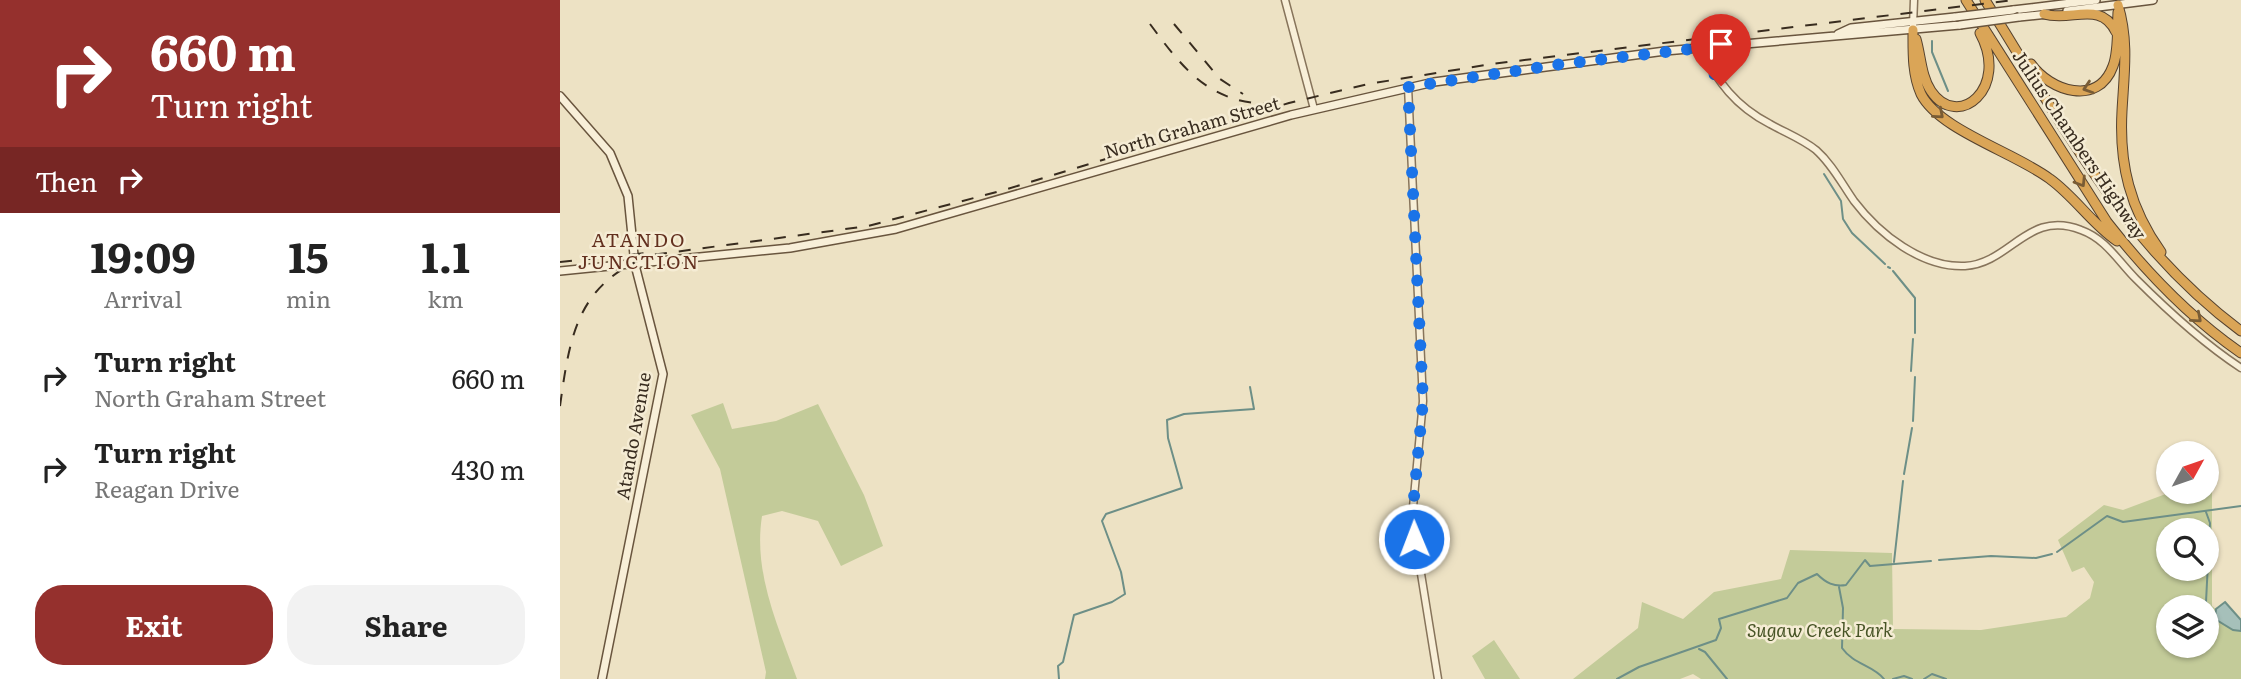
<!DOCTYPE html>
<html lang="en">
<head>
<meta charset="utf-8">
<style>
	body { margin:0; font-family:Literata,serif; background:#f2f2f2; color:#222; height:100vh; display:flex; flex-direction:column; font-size:26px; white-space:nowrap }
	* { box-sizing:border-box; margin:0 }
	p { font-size:23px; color:#767676 }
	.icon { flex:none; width:38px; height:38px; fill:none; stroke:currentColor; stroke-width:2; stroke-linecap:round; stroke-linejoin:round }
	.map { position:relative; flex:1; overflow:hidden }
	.details { display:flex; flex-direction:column; background:#fff; width:560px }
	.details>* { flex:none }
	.top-card { background:#95302d; color:#fff; overflow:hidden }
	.needle { width:46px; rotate:50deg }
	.controls { position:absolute; left:1596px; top:441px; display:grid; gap:14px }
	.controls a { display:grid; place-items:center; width:63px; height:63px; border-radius:50%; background:#fff; box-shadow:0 2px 5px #0004; font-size:35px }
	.pin { position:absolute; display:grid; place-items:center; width:60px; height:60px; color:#fff; margin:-72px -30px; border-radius:50% 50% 50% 0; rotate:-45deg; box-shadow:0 0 7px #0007 }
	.pin .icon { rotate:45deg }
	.me { position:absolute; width:77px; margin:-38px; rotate:359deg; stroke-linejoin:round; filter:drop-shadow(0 0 5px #0008) }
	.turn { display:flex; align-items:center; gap:24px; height:147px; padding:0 35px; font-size:32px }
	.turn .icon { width:91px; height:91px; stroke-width:2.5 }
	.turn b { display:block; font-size:49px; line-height:60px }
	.then { display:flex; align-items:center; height:66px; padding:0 35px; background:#0003; gap:14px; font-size:26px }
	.eta { display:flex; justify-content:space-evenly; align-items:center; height:119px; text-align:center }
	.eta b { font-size:42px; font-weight:700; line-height:49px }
	.button { display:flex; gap:14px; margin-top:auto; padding:14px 35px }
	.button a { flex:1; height:80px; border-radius:28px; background:#95302d; color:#fff; font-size:28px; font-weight:700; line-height:80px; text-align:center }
	.button a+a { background:#f2f2f2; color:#222 }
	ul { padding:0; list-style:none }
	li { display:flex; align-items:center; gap:21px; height:91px; padding:0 35px }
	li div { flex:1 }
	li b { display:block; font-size:26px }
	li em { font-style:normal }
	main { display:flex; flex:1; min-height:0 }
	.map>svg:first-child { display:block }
	.green { fill:#c3cb99; fill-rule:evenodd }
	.water { fill:#a6c0ba; stroke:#6d8f87; stroke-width:2 }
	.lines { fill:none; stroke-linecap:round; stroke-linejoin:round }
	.stream { stroke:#6d8f87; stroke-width:2 }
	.tertiary-casing { stroke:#87745b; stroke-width:9 }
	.secondary-casing { stroke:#69553e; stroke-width:10 }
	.motorway-casing { stroke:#55422f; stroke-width:11 }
	.tertiary { stroke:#f8efd8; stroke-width:6 }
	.secondary { stroke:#f8efd8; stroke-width:7 }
	.motorway { stroke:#daa557; stroke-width:9 }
	.rail { stroke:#382c1f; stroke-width:2; stroke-dasharray:12 12; stroke-linecap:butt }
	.secondary-bridge-casing { stroke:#69553e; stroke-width:10; stroke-linecap:butt }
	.secondary-bridge { stroke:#f8efd8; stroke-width:7 }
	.oneway { stroke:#795c35 }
	.route { stroke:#1a73e8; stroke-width:12; stroke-dasharray:0 21.6 }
	.labels { text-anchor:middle; stroke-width:5; stroke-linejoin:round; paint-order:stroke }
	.street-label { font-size:18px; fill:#382c1f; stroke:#f5ecd4 }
	.park-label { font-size:18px; font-style:italic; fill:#475426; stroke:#f5ecd4 }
	.neighbourhood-label { font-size:19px; letter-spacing:2px; fill:#63301f; stroke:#f5ecd4 }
</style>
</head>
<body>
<main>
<section class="details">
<div class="top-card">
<div class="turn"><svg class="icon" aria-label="right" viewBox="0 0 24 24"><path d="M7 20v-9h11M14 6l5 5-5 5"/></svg><div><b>660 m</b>Turn right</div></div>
<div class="then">Then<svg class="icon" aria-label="right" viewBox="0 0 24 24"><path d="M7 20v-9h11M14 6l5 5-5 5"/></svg></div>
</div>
<div class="eta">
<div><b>19:09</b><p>Arrival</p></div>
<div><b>15</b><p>min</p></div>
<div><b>1.1</b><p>km</p></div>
</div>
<ul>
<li><svg class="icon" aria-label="right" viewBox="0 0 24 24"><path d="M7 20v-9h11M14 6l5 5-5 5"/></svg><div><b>Turn right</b><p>North Graham Street</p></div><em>660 m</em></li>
<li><svg class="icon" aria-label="right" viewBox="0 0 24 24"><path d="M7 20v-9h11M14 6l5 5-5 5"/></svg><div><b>Turn right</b><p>Reagan Drive</p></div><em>430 m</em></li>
</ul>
<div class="button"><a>Exit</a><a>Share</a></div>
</section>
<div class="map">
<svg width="1681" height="679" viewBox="0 0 1681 679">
	<rect width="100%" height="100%" fill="#ede2c4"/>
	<path class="green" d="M163,403L172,429L216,421L258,404L304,495L323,546L281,566L258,521L222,511L202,516C193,573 218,626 237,679H205L206,672L160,469L131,415Z
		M1648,478L1652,486V606L1681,631V679H1141L1133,674L1120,679H1013L1078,628L1082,602L1123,619L1154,592L1221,579L1230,550L1332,553L1333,629L1421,630L1506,617L1530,598L1534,582L1524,567L1512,572L1498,540L1544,505L1563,510L1611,492H1647ZM1608,530H1647V569H1608ZM1608,607H1647V646H1608Z
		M934,640L960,679H925L912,656Z"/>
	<path class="water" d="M1665,602L1681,620V631L1673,630L1655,619L1656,609Z"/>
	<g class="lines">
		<path class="stream" d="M1372,41V52L1388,91
			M1376,104L1385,109
			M1264,174L1281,201L1283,219L1292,233L1325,264
			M1328,267L1330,268
			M1333,271L1355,298V333
			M1351,371L1353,339
			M1353,421L1355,377
			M1344,474L1352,428
			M1646,512L1650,523L1646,602L1650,608
			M1497,552L1547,516L1563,522L1681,506
			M1379,560L1431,556L1476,558L1492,554
			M1334,562L1343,481
			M1279,587L1283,608L1282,648C1294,665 1313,665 1324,679
			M1139,649L1145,652L1167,679
			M499,679L498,666L503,662L514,615L552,602L565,594L561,572L542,521L546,514L622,488L608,438L607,420L624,414L694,409L690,387
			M1057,679L1079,667L1156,640L1161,628L1159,619L1227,598L1238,583L1257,574C1266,583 1274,587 1286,585L1305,560L1310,566L1371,561
			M1333,679L1344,676L1352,679
			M1364,679L1372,674L1386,679"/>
		<g class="tertiary-casing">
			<path id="tertiary" d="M725,0L754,109
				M1353,26L1354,0
				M1140,48C1158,82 1175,106 1210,124C1226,133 1242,139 1256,150C1272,164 1282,184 1294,201C1319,234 1362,268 1405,266C1451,263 1468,209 1521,230C1546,239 1558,261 1576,279C1608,311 1643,343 1681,368
				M848,87L863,401L852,518L878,679"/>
		</g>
		<g class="secondary-casing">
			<path id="secondary" d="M1453,10L1536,0
				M1507,11L1593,0
				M1459,17L1488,14
				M1278,34L1291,28L1395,17
				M0,96L50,153L68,196L75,265L103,374L42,679
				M0,271L230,248L336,229L731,115L874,82L1105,51L1400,25"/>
		</g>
		<g class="motorway-casing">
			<path id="motorway" d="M1406,0L1547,222C1586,272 1629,317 1681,353
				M1425,0C1501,121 1563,244 1681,331
				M1558,5C1569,41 1564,74 1562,111C1559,164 1570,209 1601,252
				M1484,14C1511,22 1541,0 1556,32
				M1353,30C1353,51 1352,74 1361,94C1379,130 1456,153 1490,179C1515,197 1532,224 1557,241
				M1356,39C1361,56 1361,76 1371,91C1398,131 1450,88 1420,33
				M1471,64C1490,91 1538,107 1553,66C1559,50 1557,29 1558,12"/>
		</g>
		<use href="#tertiary" class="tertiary"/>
		<use href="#secondary" class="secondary"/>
		<use href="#motorway" class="motorway"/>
		<path class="rail" d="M590,24C624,70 650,104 712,104
			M614,24L660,79L683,94
			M0,262L85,253
			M0,406C10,335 17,283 92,255L308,226L444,190L729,103L808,84L932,64L1454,0"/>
		<g class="secondary-bridge-casing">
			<path id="secondary-bridge" d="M1395,17L1453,10
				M1400,25L1459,17"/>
		</g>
		<use href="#secondary-bridge" class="secondary-bridge"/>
	</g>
	<defs><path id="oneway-chevron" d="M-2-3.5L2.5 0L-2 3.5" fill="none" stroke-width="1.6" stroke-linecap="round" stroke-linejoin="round" transform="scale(1.75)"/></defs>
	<g class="oneway">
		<use href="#oneway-chevron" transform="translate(1528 88) rotate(162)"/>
		<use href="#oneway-chevron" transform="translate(1379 114) rotate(41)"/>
		<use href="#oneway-chevron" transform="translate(1521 182) rotate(58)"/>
		<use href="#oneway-chevron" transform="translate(1637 318) rotate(41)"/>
	</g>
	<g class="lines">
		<path class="route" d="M854,539L853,508L863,401L848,87L995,65L1140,48L1161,86"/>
	</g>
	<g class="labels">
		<g class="street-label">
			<text transform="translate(632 128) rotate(-16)" y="6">North Graham Street</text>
			<text transform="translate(1519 145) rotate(56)" y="6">Julius Chambers Highway</text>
			<text transform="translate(74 436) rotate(-80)" y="6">Atando Avenue</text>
		</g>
		<g class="park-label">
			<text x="1260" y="637">Sugaw Creek Park</text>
		</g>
		<g class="neighbourhood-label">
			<text x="79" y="247">ATANDO<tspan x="79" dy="22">JUNCTION</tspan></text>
		</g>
	</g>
</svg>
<div class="controls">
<a><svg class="needle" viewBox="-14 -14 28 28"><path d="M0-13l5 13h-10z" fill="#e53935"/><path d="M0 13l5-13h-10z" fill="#767676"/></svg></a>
<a><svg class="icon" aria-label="search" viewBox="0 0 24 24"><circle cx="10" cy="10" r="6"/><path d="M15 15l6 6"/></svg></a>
<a><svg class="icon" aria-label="layers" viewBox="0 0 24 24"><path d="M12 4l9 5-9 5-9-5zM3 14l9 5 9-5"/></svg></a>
</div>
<div class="pin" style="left:1161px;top:86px;background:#d93025"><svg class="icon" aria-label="arrive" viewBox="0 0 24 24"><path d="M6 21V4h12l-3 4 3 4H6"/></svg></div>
<svg class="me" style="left:854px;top:539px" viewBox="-20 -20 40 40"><circle r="17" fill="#1a73e8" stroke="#fff" stroke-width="3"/><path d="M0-11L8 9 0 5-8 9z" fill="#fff"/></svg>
</div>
</main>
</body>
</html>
